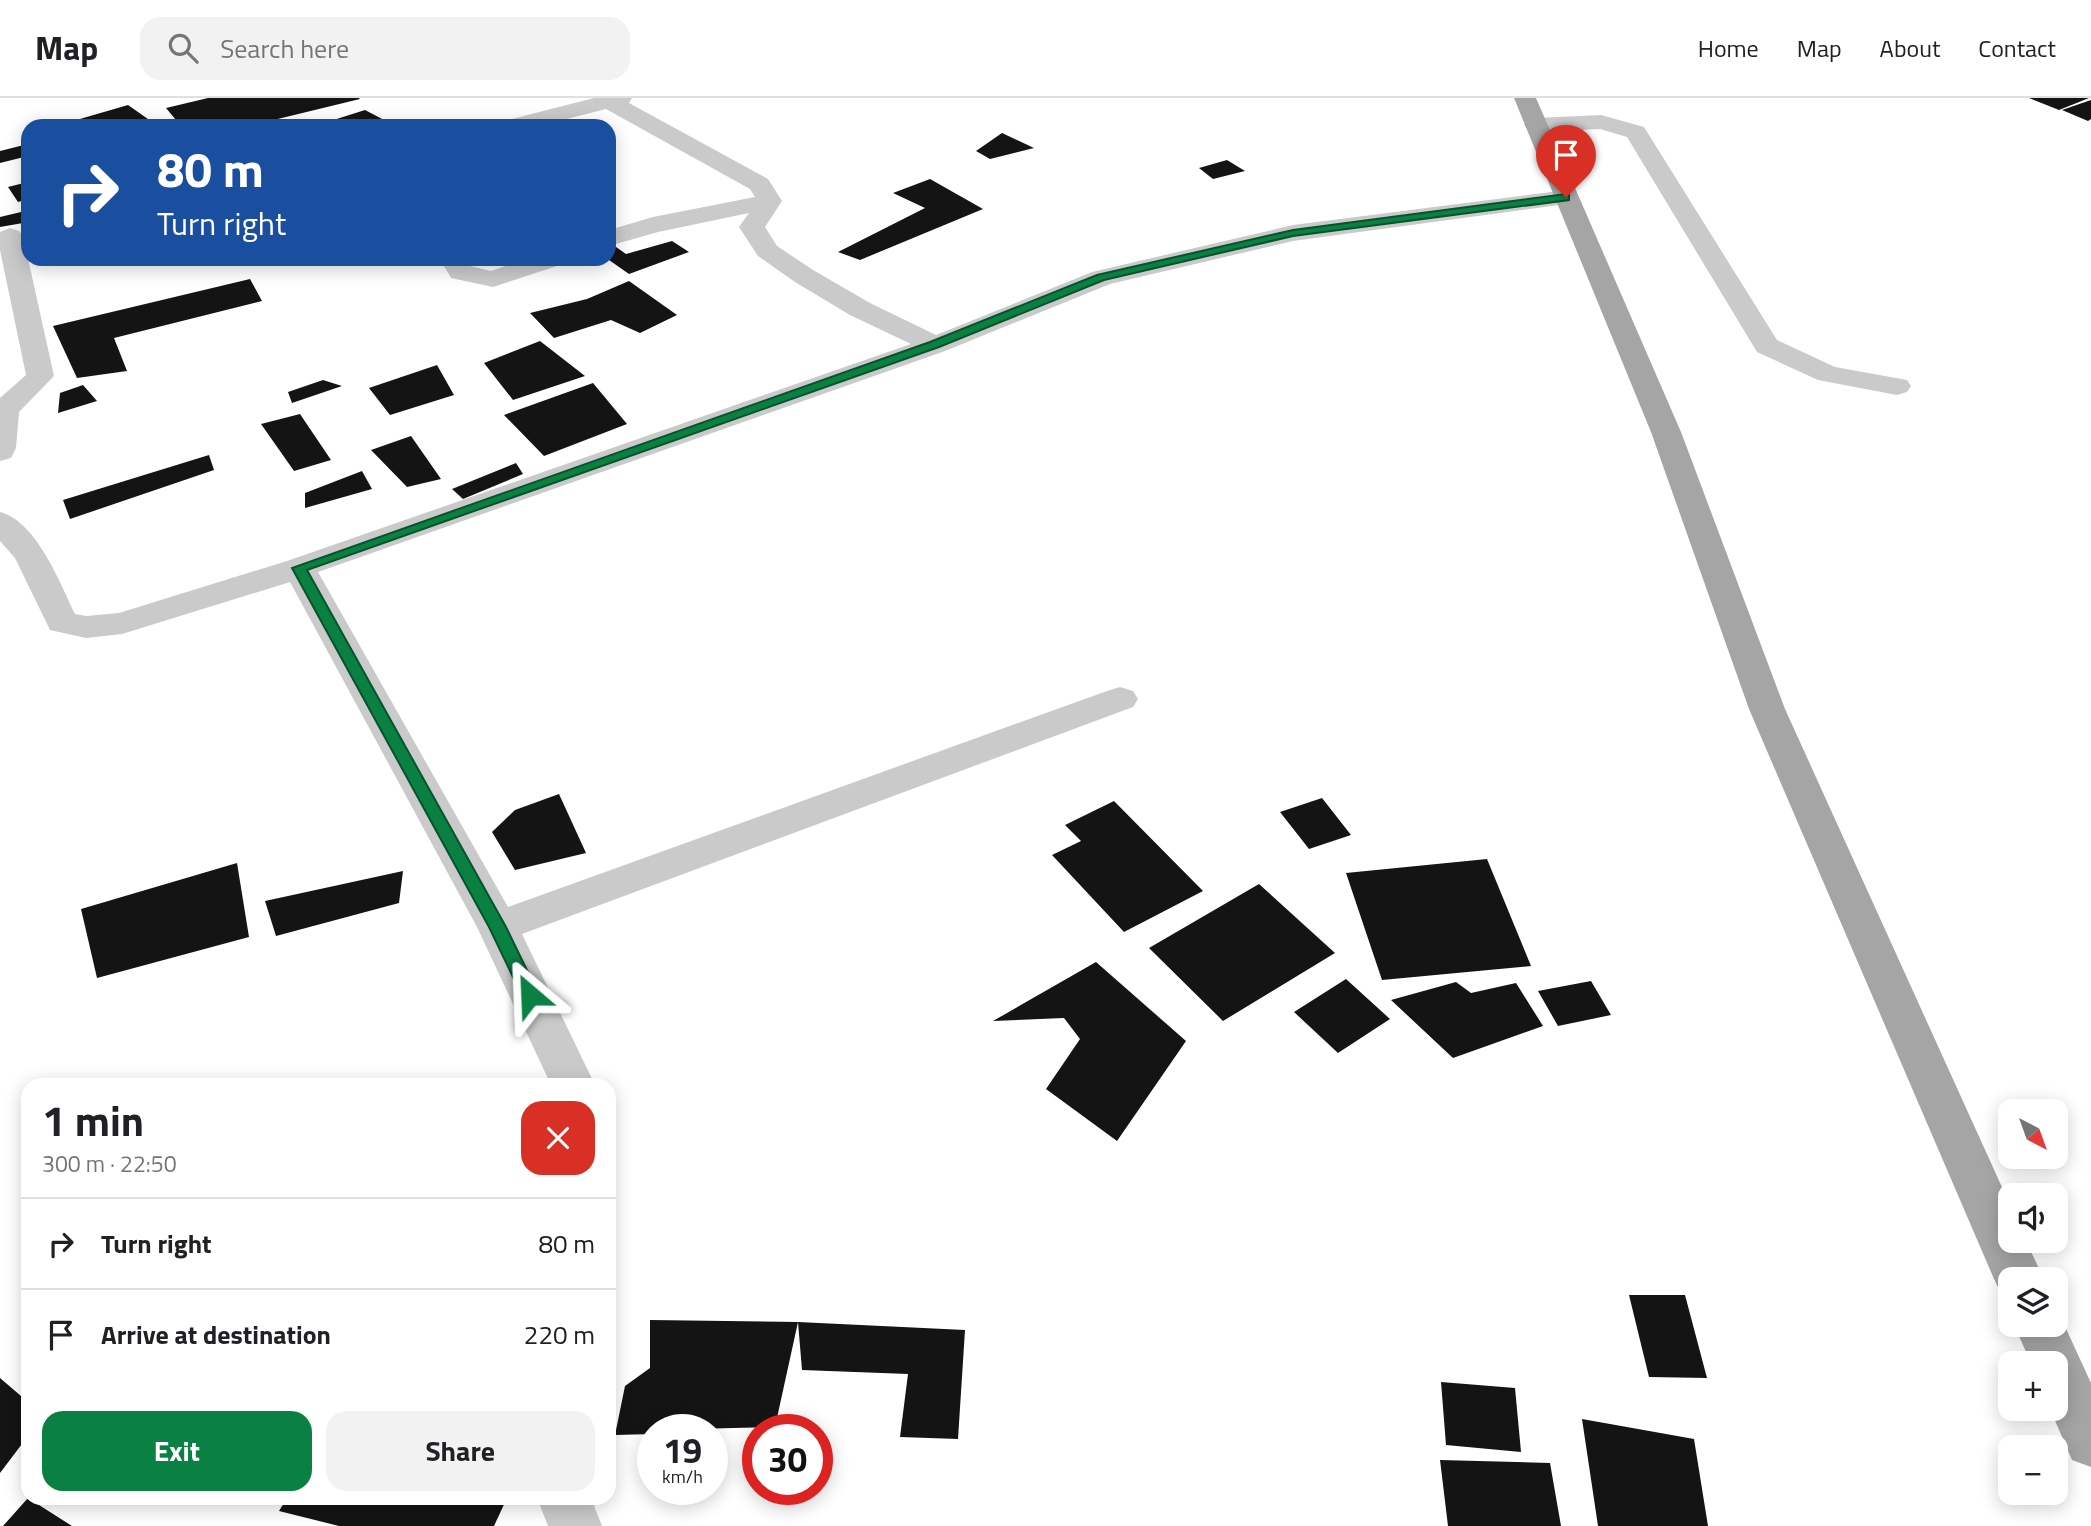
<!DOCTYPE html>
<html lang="en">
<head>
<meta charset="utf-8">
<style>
	body { margin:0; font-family:"Titillium Web",sans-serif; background:#f2f2f2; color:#202124; height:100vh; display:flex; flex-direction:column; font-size:26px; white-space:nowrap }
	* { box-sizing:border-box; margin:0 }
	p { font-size:23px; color:#757577 }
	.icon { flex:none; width:38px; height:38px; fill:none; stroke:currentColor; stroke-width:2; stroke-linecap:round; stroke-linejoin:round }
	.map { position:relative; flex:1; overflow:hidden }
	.panel { position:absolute; left:21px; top:980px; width:595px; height:427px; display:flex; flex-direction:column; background:#fff; border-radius:21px; box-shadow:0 4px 18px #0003 }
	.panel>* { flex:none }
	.guide { position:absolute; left:21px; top:21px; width:595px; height:147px; border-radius:21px; box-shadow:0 4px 18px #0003; background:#1a4fa0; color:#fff; overflow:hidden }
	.needle { width:46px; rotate:139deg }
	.buttons { position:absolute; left:1998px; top:1001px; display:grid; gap:14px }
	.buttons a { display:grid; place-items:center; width:70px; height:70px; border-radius:14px; background:#fff; box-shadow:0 4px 18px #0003; font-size:35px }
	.speed { position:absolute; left:637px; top:1316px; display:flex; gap:14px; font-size:35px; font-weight:700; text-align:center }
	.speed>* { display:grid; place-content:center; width:91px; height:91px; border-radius:50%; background:#fff; box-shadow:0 4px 18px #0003; line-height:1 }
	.speed small { font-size:18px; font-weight:400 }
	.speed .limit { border:10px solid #d22; background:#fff; color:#111 }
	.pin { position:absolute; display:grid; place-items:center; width:60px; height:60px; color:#fff; margin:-72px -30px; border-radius:50% 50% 50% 0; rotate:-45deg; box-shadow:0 0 7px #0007 }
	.pin .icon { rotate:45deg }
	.me { position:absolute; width:77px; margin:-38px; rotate:334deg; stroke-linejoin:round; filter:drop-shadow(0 0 5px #0008) }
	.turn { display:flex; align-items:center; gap:24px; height:147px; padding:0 21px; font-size:32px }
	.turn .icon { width:91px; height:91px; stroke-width:2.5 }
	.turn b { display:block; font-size:49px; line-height:60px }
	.round { display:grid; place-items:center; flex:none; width:74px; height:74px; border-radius:21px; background:#f2f2f2 }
	.head { display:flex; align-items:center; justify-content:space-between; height:119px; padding:0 21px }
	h1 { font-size:42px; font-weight:700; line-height:52px }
	.button { display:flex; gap:14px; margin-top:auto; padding:14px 21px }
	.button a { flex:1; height:80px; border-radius:21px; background:#0b8043; color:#fff; font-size:28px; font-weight:700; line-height:80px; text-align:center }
	.button a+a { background:#f2f2f2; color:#202124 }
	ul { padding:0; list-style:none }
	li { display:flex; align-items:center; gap:21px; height:91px; padding:0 21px; border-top:2px solid #e0e0e0 }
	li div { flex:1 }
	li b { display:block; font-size:26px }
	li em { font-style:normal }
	header { display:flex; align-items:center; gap:42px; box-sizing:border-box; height:98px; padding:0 35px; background:#fff; border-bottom:2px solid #e0e0e0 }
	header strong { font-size:33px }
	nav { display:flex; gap:38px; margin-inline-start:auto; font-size:24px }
	.search { width:490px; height:63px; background:#f2f2f2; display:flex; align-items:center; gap:18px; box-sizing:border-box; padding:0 24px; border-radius:21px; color:#757577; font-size:26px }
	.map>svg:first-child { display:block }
	.building { fill:#141414 }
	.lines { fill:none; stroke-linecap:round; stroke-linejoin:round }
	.minor { fill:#cacaca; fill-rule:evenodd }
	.major { fill:#a5a5a5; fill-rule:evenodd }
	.route { fill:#0b8043; stroke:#07532c; stroke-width:2 }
</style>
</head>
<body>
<header>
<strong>Map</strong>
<div class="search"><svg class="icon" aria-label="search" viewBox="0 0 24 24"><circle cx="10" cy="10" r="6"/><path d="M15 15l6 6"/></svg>Search here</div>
<nav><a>Home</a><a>Map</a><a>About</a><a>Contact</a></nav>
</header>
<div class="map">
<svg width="2091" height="1428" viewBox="0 0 2091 1428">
	<rect width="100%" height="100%" fill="#fff"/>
	<path class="building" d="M208,0H359L360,1L249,28H181L166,10Z
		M2029,0H2089L2059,12Z
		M2091,2V21L2088,23L2062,12Z
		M128,7L155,26L79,28L73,23Z
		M365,12L386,23L371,28H329L324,25Z
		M1002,35L1034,50L990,61L976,53Z
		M28,46V58L0,65V53Z
		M1227,62L1245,73L1213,81L1199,70Z
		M930,81L983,111L860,162L838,154L925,110L893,95Z
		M28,84V101L18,104L8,89Z
		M21,114L23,125L0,129V119Z
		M672,143L689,154L629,176L609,162V144L626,156Z
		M250,181L262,203L114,240L127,273L77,280L53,228Z
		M629,183L677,217L640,235L611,222L554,240L530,215L587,201Z
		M540,243L585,278L513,302L484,265Z
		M437,267L454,297L390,317L369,290Z
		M323,282L342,288L292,305L288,294Z
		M593,285L627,326L544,358L504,317Z
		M83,287L97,303L58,315L60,295Z
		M300,316L331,362L294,373L261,326Z
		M411,338L441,381L407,389L371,352Z
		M209,357L214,372L70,421L63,402Z
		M516,365L523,376L463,401L452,391Z
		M362,373L372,391L305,410V395Z
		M559,696L586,755L515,772L492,734L515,712Z
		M1322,700L1351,737L1309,751L1280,714Z
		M1114,703L1203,793L1124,834L1052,757L1081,743L1065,727Z
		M1487,761L1531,868L1382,882L1346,775Z
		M237,765L249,839L97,880L81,811Z
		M403,773L399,805L276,838L265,803Z
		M1259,786L1335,855L1223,923L1149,850Z
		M1096,864L1186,943L1117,1043L1046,991L1080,941L1064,920L993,923Z
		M1346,881L1390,921L1338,955L1294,914Z
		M1591,883L1611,917L1558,928L1538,893Z
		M1456,884L1471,895L1516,885L1543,928L1453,960L1391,902Z
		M1629,1197H1685L1707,1280L1649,1279Z
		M650,1222L798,1224L965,1232L958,1341L900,1339L908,1276L802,1272L798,1224L775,1329L653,1332V1336L615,1337L625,1288L650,1270Z
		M0,1280L28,1304V1338L0,1375Z
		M1441,1284L1515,1290L1521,1354L1446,1347Z
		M1582,1321L1694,1341L1708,1428H1598Z
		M1440,1362L1550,1365L1561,1428H1448Z
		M28,1400L72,1428H3Z
		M287,1400H507L494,1428H339L279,1413Z"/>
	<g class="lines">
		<path class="minor" d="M594,0H632L629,5L768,81L782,103L765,129L777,148L813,172L870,205L936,237L1092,174L1293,127L1566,92L1575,94L1578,99L1575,104L1566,106L1293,143L1110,186L945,253L318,474L508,809L1107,593L1120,589L1133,593L1138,601L1133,609L522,836L595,987H551L477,829L290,484L122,536L86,540L50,532L15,460L0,443V414C37,424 60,485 75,516L86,518L119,515L287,463L911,246L850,217L795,184L758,158L739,129L749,115L658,134L609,148V132L653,119L755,99L750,91L606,11L539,28H500L504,23Z
			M1601,17L1644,29L1777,242L1835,269L1907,282L1911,288L1907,294L1897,297L1818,282L1757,254L1627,39L1600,31L1536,34L1528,32L1524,27L1528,22L1536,20Z
			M10,130L19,133L23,138L54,278L19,314L16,350L11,360L0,363V300L26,277L0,152V134Z
			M440,161H466L470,168L491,173L526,161H564L560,167L493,189L451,180Z
			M537,1400H591L602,1428H548Z"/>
		<path class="major" d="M1514,0H1536L1681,334L1785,611L2011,1109V1143H2026L2044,1181H2011V1200L2002,1197L1994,1181L1749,611L1651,334Z
			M2057,1211L2091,1285V1369L2072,1362L2050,1311H2056V1265H2031L2014,1227H2056Z"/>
	</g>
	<path class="route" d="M1566,96L1569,97V102L1293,138L1104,182L939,249L307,472L506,829L539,897L536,902H524L489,829L292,470L930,244L1097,177L1293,132Z"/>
</svg>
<div class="buttons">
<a><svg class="needle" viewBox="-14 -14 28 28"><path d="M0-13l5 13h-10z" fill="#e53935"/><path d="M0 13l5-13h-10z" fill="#757577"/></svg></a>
<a><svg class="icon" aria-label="sound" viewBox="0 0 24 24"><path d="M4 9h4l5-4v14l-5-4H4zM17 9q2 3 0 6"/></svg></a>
<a><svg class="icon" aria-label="layers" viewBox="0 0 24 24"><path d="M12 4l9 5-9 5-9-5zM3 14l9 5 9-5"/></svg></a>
<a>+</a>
<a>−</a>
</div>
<div class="speed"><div>19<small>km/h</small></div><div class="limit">30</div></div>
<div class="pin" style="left:1566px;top:99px;background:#d93025"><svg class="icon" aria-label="arrive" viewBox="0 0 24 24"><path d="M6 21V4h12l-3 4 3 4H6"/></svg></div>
<svg class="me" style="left:530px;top:897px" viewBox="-20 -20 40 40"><path d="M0-17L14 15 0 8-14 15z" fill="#0b8043" stroke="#fff" stroke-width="4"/></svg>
<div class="guide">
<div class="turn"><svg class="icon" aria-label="right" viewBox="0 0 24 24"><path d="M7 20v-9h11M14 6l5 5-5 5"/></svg><div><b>80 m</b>Turn right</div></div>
</div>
<section class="panel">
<div class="head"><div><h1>1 min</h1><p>300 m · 22:50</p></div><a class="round" style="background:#d93025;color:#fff"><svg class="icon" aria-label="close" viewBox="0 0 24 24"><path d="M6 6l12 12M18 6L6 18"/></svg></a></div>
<ul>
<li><svg class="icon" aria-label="right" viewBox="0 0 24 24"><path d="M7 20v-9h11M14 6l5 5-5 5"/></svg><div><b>Turn right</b></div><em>80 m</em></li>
<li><svg class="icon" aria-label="arrive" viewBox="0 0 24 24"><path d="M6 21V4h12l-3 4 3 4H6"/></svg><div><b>Arrive at destination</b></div><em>220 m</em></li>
</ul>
<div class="button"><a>Exit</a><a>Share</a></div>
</section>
</div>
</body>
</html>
